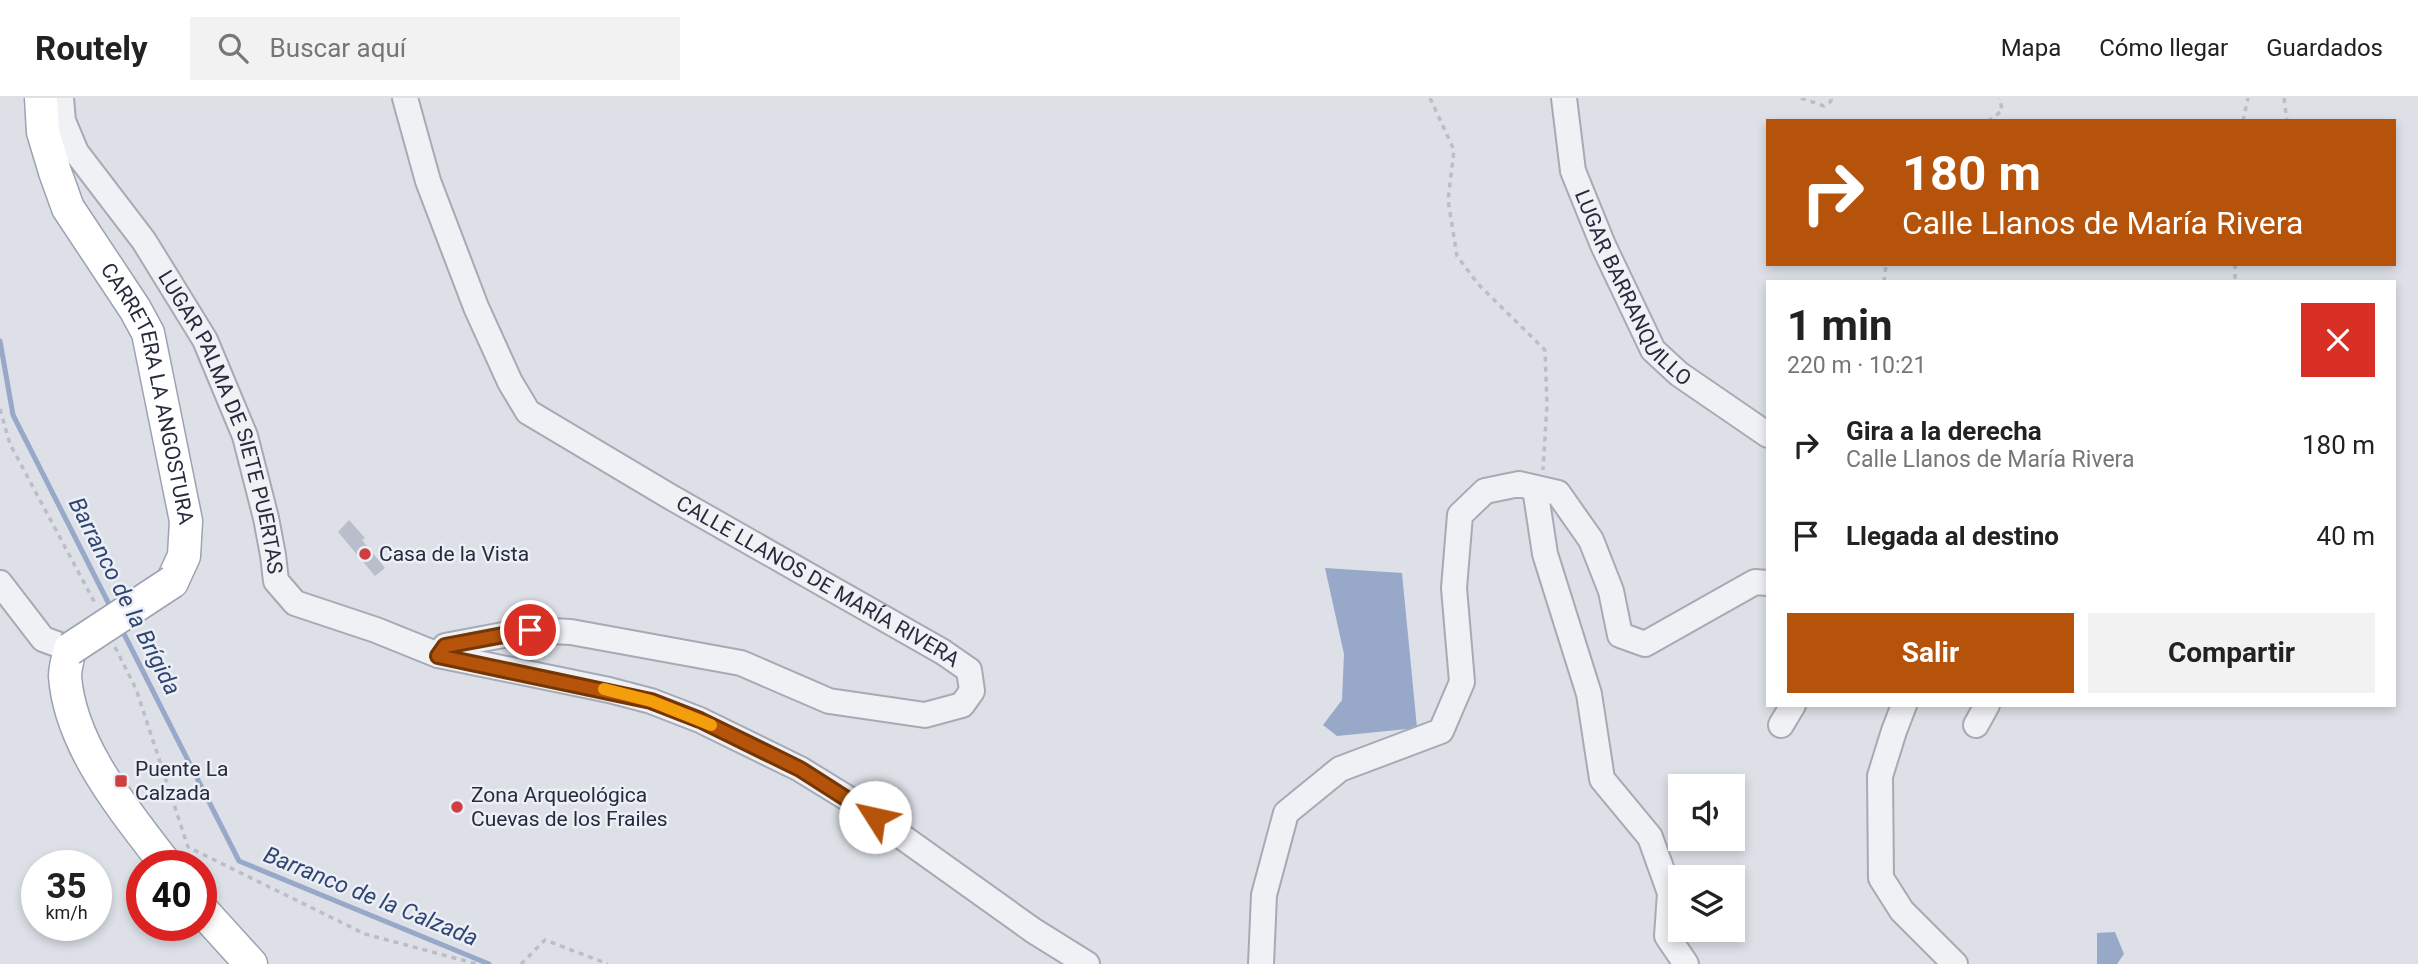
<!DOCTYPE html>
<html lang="es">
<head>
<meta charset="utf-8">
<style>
	body { margin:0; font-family:Roboto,sans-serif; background:#f2f2f2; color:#222; height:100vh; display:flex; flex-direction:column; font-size:26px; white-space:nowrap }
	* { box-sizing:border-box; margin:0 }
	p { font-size:23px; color:#767676 }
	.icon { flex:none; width:38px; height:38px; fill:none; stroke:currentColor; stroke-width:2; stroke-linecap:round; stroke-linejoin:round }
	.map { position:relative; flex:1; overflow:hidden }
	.drawer { position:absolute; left:1766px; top:182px; width:630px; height:427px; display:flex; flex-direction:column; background:#fff; border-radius:0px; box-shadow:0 4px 10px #0003 }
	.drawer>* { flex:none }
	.hud { position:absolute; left:1766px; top:21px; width:630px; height:147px; border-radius:0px; box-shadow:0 4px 10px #0003; background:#b45309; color:#fff; overflow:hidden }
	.tools { position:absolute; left:1668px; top:676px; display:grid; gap:14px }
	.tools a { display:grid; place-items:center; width:77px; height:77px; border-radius:0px; background:#fff; box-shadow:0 4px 10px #0003; font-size:35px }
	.speed { position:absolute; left:21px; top:752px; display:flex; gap:14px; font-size:35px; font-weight:700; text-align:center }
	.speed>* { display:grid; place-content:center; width:91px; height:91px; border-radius:50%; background:#fff; box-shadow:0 4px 10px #0003; line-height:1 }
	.speed small { font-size:18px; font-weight:400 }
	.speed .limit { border:10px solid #d22; background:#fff; color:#111 }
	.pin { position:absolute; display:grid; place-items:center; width:60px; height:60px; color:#fff; margin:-30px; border:4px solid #fff; border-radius:50%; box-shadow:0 2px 7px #0007 }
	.me { position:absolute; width:77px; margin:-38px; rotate:305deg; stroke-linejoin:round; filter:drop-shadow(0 0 5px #0008) }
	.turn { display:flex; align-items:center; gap:24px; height:147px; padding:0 21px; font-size:32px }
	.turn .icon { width:91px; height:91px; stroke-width:2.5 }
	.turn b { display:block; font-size:49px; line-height:60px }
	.round { display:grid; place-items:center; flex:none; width:74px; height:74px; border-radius:0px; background:#f2f2f2 }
	.overview { display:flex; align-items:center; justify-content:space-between; height:119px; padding:0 21px }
	h1 { font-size:42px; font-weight:700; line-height:52px }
	.button { display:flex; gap:14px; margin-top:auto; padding:14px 21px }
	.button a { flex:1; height:80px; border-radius:0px; background:#b45309; color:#fff; font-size:28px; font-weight:700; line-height:80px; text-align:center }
	.button a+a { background:#f2f2f2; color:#222 }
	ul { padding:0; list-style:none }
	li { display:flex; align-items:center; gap:21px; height:91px; padding:0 21px }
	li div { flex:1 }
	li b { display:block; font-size:26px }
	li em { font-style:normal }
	header { display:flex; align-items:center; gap:42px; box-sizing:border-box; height:98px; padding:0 35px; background:#fff; border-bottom:2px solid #e0e0e0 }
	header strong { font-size:33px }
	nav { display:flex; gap:38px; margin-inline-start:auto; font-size:24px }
	.search { width:490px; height:63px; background:#f2f2f2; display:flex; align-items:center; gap:18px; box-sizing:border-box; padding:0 24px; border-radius:0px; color:#767676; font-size:26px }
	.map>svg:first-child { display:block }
	.water { fill:#97a8c8 }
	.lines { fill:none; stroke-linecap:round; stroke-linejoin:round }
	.stream { stroke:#97a8c8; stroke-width:5 }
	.building { fill:#babeca }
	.minor-casing { stroke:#a6aab4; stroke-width:28 }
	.major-casing { stroke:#9ca2b3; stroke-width:35 }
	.path { stroke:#bbbec5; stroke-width:3.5; stroke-dasharray:5 5; stroke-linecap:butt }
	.minor { stroke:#f0f1f5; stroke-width:24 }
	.major { stroke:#fff; stroke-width:32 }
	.major-bridge-casing { stroke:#9ca2b3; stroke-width:35; stroke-linecap:butt }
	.major-bridge { stroke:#fff; stroke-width:32 }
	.route-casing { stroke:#753606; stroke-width:18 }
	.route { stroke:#b45309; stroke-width:12 }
	.slow { stroke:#f59e0b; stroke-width:12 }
	.poi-dot { fill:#cf3f41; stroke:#eceff5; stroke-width:2.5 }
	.labels { text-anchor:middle; stroke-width:5; stroke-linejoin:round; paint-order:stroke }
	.street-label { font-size:21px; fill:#262c3e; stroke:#eceff5 }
	.poi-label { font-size:21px; fill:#262c3e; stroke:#eceff5; text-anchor:start }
	.water-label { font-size:23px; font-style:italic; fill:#304572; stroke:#eceff5 }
</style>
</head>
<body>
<header>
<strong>Routely</strong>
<div class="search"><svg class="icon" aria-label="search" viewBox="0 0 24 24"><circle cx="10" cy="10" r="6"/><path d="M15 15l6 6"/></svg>Buscar aquí</div>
<nav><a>Mapa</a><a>Cómo llegar</a><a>Guardados</a></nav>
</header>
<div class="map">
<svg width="2418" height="866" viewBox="0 0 2418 866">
	<rect width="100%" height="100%" fill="#dde0e7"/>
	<path class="water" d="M1325,470L1402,475L1417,630L1337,638L1323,627L1342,602L1344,556Z
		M2115,834L2124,856L2117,866H2097V835Z"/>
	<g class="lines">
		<path class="stream" d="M0,243L13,317L112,512
			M121,530L239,763L489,866"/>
	</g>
	<path class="building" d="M349,422L365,440L362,442L385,470L375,478L338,434Z"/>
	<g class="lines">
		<g class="minor-casing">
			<g id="minor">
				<path id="s1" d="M61,0L63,23L76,54L144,143L205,242L245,338L266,420L273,457L276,483L295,505L376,532L438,557L609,592L651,603L700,622L800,671L852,703L1034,833L1087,866"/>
				<path id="s2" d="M405,0L428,83L476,209L510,284L528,314L669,398L943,554L969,572L972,593L962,607L925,617L829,603L741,565L571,534L530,532L445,548L438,557"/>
				<path id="s3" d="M1564,0L1573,73L1603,147L1653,252L1679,276L1768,337"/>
				<path d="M1535,390L1545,456L1589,596L1602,681L1650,739L1670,795L1667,838L1686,866"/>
				<path d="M0,485L43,541L70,551"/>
				<path d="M1904,607L1894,633L1880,678L1881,780L1902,813L1955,866"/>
				<path d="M1781,627L1793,607"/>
				<path d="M1976,627L1987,607"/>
				<path d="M1261,866L1264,797L1286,715L1340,671L1441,633L1462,584L1454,490L1460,417L1485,393L1519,386L1558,395L1591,442L1611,493L1620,537L1645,546L1755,484L1768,485"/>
			</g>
		</g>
		<g class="major-casing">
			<g id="major">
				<path id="s4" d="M41,0L43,34L55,74L68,110L135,211L148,235L186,423L184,458L172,484"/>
				<path d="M70,551C68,560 65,570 65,578C70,649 126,714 167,768"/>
				<path d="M201,811L251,866"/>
			</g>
		</g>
		<path class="path" d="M1430,0L1454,52L1448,102L1457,158L1478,186L1545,252L1547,306L1543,372
			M1801,0L1824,8L1831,3V0
			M2284,0L2287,23
			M1988,23L2002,13L2000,0
			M2243,23L2248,0
			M2235,166V184
			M1884,184L1886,166
			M0,311L10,346L96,507
			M115,549L136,591L188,749L365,836L477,866
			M521,866L545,842L608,866"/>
		<use href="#minor" class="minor"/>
		<use href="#major" class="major"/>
		<g class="major-bridge-casing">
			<path id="major-bridge" d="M70,551L172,484"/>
		</g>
		<use href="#major-bridge" class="major-bridge"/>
	</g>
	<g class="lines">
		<g class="route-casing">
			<path id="route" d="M530,532L445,548L438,558L651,603L700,622L800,671L875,719"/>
		</g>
		<use href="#route" class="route"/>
		<path class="slow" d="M604,591L651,603L711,627"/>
	</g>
	<g class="poi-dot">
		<circle cx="365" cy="456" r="7"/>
		<rect x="114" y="676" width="14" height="14" rx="3.5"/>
		<circle cx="457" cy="709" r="7"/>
	</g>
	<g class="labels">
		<g class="street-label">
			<text dy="7" stroke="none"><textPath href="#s3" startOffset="206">LUGAR BARRANQUILLO</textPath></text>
			<text dy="7" stroke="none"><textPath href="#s4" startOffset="320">CARRETERA LA ANGOSTURA</textPath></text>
			<text dy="7" stroke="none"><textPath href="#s1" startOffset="368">LUGAR PALMA DE SIETE PUERTAS</textPath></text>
			<text dy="7" stroke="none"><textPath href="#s2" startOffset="674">CALLE LLANOS DE MARÍA RIVERA</textPath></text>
		</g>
		<g class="poi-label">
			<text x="379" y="463">Casa de la Vista</text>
			<text x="135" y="678">Puente La<tspan x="135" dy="24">Calzada</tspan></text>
			<text x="471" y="704">Zona Arqueológica<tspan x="471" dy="24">Cuevas de los Frailes</tspan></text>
		</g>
		<g class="water-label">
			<text transform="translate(125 498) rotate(63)" y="8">Barranco de la Brígida</text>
			<text transform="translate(371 798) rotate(22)" y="8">Barranco de la Calzada</text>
		</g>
	</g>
</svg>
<div class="tools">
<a><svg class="icon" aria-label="sound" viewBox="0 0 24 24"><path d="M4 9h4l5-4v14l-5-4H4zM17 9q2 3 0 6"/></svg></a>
<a><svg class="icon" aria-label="layers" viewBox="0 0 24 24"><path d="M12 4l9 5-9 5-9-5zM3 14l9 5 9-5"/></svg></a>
</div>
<div class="speed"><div>35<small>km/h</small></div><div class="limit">40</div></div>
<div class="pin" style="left:530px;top:532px;background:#d93025"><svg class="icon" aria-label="arrive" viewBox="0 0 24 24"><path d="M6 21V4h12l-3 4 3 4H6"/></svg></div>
<svg class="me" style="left:875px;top:719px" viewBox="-20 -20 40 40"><circle r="19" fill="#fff"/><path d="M0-13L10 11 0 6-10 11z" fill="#b45309"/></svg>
<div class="hud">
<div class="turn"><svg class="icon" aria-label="right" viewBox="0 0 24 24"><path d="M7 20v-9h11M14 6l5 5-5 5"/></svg><div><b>180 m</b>Calle Llanos de María Rivera</div></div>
</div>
<section class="drawer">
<div class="overview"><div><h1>1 min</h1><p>220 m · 10:21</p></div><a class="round" style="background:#d93025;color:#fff"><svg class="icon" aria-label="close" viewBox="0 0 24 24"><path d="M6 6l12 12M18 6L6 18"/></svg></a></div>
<ul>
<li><svg class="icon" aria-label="right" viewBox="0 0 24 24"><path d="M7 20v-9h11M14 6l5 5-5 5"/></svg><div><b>Gira a la derecha</b><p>Calle Llanos de María Rivera</p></div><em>180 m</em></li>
<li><svg class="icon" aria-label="arrive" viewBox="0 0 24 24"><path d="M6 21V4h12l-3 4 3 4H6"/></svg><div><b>Llegada al destino</b></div><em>40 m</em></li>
</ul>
<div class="button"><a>Salir</a><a>Compartir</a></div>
</section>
</div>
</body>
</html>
